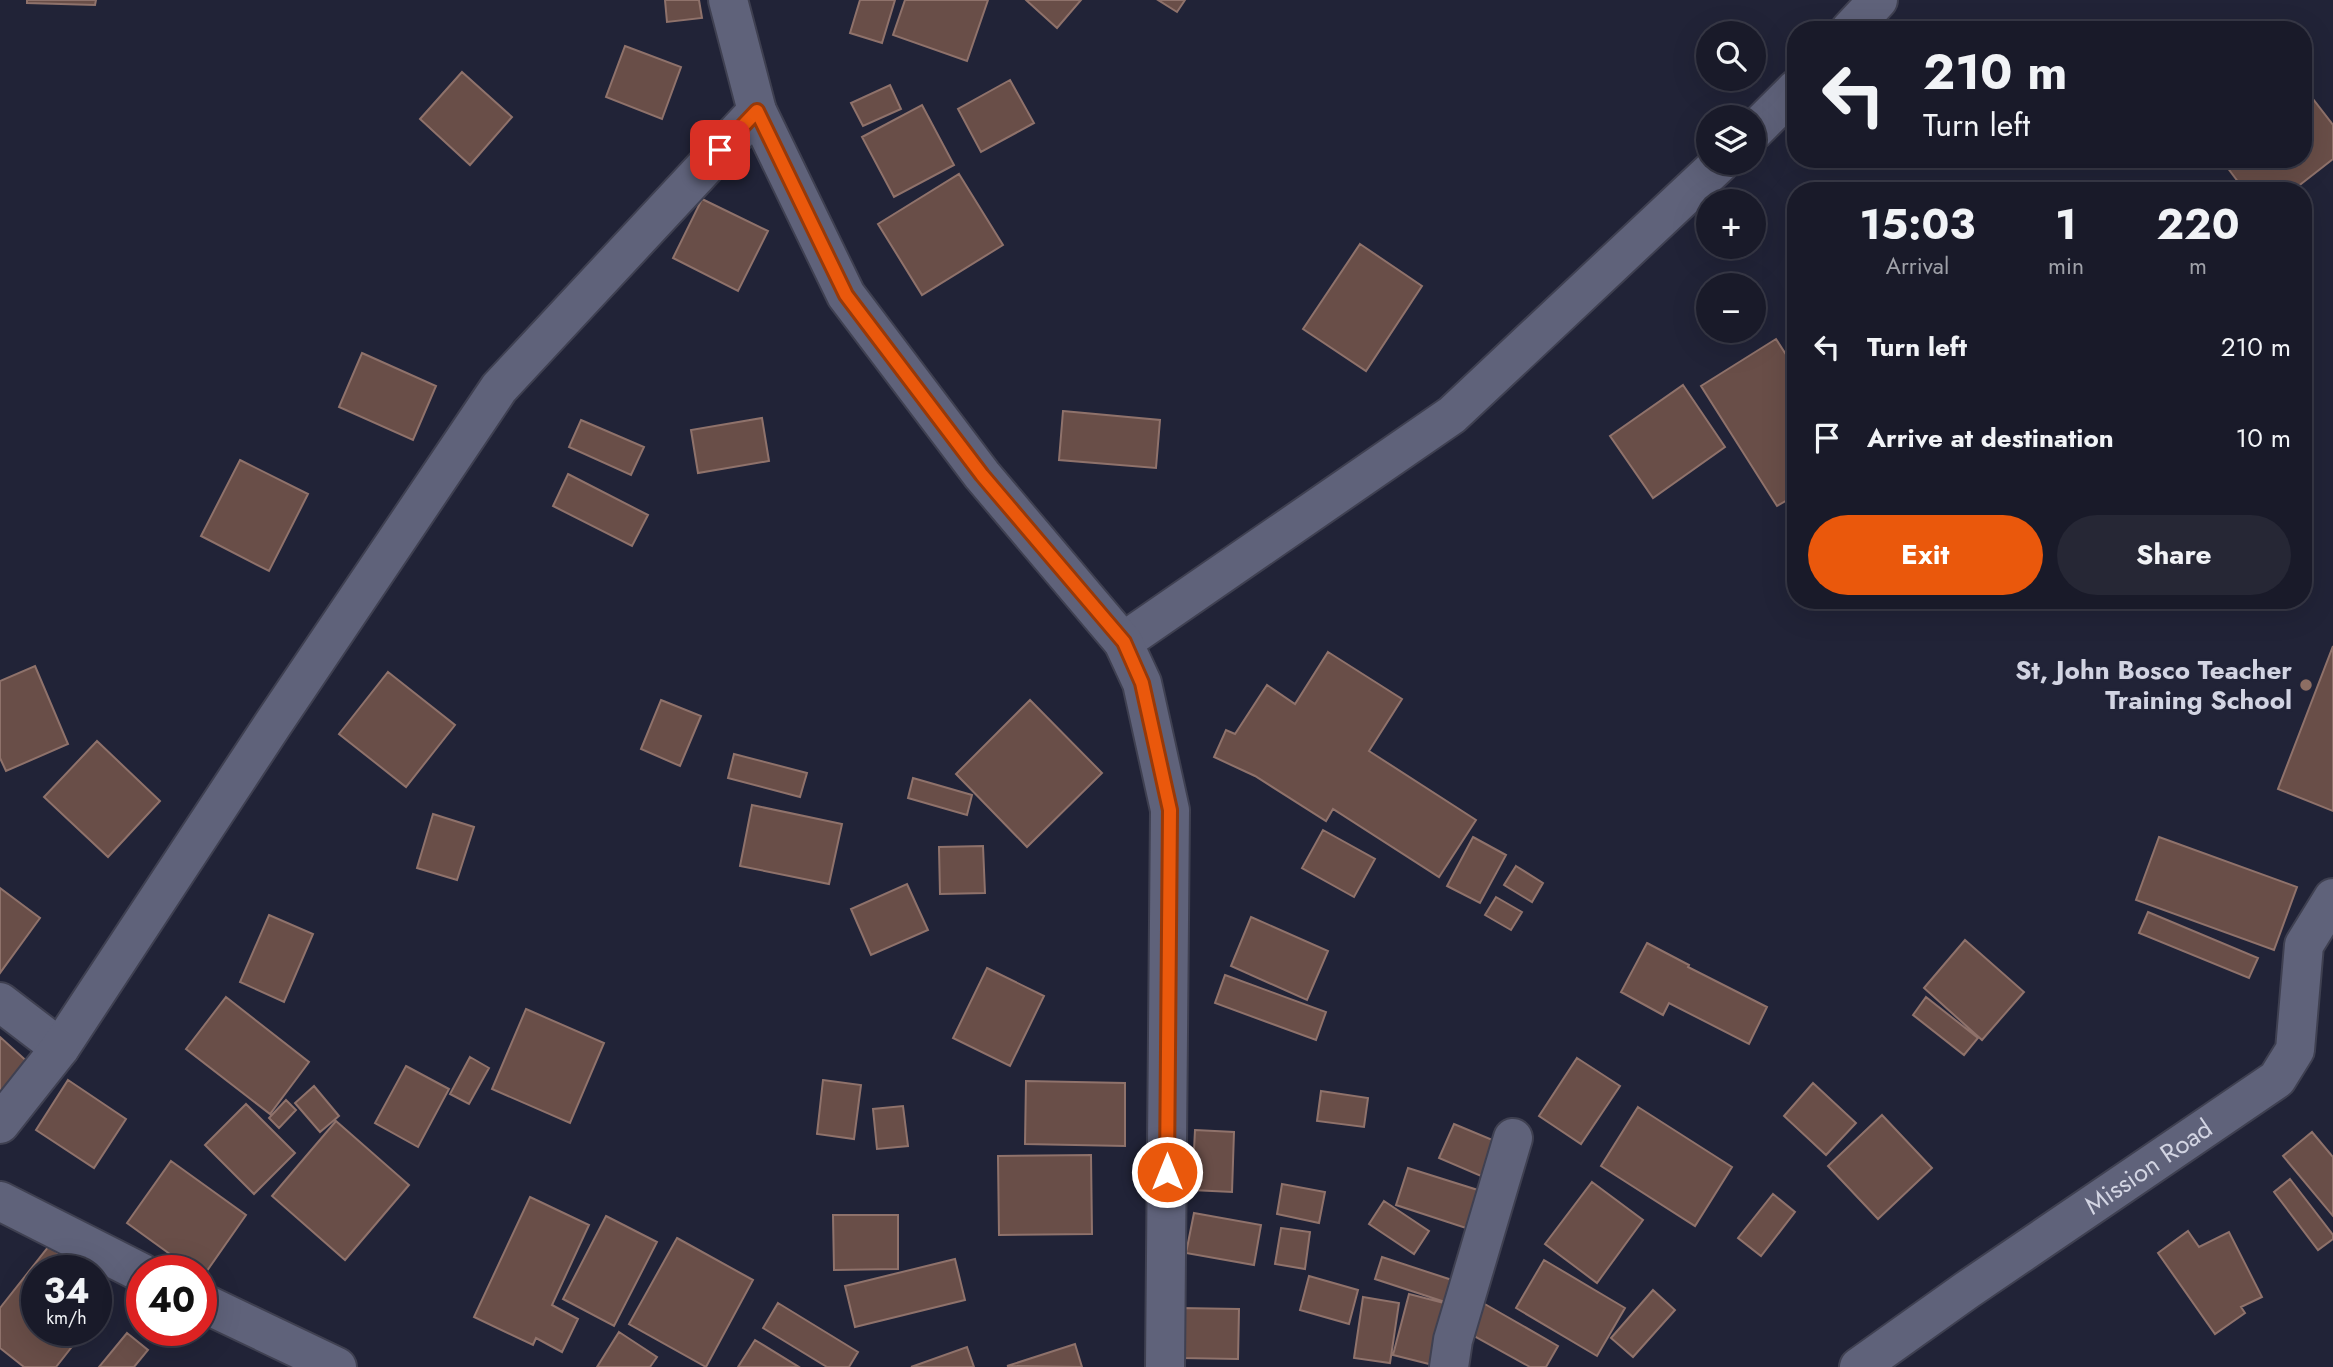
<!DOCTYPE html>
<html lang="en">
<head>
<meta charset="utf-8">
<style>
	body { margin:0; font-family:Jost,sans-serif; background:#262735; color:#f1f3f6; height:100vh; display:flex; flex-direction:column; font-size:26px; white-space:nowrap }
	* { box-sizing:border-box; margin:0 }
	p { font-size:23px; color:#9fa1a8 }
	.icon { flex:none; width:38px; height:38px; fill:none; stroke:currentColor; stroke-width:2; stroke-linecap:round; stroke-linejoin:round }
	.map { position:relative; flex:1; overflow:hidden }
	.sheet { position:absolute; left:1787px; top:182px; width:525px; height:427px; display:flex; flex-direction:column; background:#191a29; border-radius:28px; box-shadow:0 7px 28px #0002,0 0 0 2px #373846 }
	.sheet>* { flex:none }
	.top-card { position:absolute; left:1787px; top:21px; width:525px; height:147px; border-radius:28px; box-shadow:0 7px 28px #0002,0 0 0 2px #373846; background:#191a29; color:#f1f3f6; overflow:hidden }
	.buttons { position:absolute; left:1696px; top:21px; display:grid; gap:14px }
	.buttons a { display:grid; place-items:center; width:70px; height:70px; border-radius:50%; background:#191a29; box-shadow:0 7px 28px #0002,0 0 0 2px #373846; font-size:35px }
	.speed { position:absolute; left:21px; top:1255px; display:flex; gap:14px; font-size:35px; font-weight:700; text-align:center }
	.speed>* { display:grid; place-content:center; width:91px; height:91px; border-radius:50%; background:#191a29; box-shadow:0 7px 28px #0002,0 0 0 2px #373846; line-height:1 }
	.speed small { font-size:18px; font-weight:400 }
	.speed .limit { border:10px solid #d22; background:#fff; color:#111 }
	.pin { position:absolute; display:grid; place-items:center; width:60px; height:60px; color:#fff; margin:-30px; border-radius:14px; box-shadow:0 4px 10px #0006 }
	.me { position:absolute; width:77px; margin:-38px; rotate:0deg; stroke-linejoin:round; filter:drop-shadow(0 0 5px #0008) }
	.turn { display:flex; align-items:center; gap:24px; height:147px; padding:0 21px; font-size:32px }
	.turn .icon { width:91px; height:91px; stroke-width:2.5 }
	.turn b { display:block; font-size:49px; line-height:60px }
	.eta { display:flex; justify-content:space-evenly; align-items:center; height:119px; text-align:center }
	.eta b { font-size:42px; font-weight:700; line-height:49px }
	.action { display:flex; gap:14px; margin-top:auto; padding:14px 21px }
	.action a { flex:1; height:80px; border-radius:42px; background:#ea580c; color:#fff; font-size:28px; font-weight:700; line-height:80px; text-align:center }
	.action a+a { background:#262735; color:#f1f3f6 }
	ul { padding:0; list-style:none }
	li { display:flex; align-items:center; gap:21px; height:91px; padding:0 21px }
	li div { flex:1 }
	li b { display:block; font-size:26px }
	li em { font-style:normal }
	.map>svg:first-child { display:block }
	.building { fill:#694e48; stroke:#8f726b; stroke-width:2 }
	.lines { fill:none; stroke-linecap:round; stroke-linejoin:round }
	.minor-casing { stroke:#3f4051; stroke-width:42 }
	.tertiary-casing { stroke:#3f4051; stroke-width:42 }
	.minor { stroke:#5f627a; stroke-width:38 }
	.tertiary { stroke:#5f627a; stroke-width:38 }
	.route-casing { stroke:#983908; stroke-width:18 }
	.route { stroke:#ea580c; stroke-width:12 }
	.education-dot { fill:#8d6e63; stroke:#212337; stroke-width:2.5 }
	.labels { text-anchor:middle; stroke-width:5; stroke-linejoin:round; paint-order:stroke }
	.poi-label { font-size:26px; font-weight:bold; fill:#d2d4e2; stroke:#212337; text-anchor:end }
	.street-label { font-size:26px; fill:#d2d4e2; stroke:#212337 }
</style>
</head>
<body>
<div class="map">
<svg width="2333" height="1367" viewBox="0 0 2333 1367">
	<rect width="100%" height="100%" fill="#212337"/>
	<path class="building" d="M27,0H96L95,5L27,3Z
		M665,0H699L702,18L667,22Z
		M860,0H895L882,43L850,33Z
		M905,0H988L967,61L893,35Z
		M1026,0H1081L1057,28Z
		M1158,0H1185L1177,12Z
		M625,46L681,67L662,119L606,97Z
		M462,72L512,117L470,165L420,119Z
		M1010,80L1034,123L981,152L958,109Z
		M890,85L901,109L863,126L851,103Z
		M2303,86L2333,125V159L2292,191H2245L2221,159H2303Z
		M922,105L954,165L894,197L862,137Z
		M959,174L1003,245L922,295L878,224Z
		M702,199L768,231L738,291L673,258Z
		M1360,244L1422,286L1366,371L1303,329Z
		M1776,339L1796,370V495L1777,506L1701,386Z
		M362,353L436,386L413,440L339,407Z
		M1683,385L1725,447L1653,498L1610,436Z
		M1063,411L1160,420L1156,468L1059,460Z
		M762,418L769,461L698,473L691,430Z
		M581,420L644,447L631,475L569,447Z
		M240,460L308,494L269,571L201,536Z
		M568,474L648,515L632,546L553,506Z
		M2333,646V811L2278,789Z
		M1328,652L1402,699L1369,751L1476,820L1439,877L1333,809L1326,821L1255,776L1214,757L1226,730L1235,734L1267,685L1295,704Z
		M35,666L68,744L6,771L0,758V681Z
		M388,672L455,725L406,787L339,734Z
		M661,700L701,716L680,766L641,749Z
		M1030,700L1102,773L1027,847L956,774Z
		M97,741L160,801L108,857L44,797Z
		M734,754L807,773L800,797L728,778Z
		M913,778L972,795L967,815L908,798Z
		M752,805L842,824L829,884L740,866Z
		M433,814L474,827L457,880L417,868Z
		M1323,830L1375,859L1354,897L1302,868Z
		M1473,837L1506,855L1480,903L1447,886Z
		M2159,837L2297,887L2274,950L2136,900Z
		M983,846L985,893L940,894L939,847Z
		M1516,866L1543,883L1532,902L1504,885Z
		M907,884L928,930L871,955L851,909Z
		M0,888L40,918L0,973Z
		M1496,897L1522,912L1511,930L1485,915Z
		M2148,912L2258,958L2249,978L2139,933Z
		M269,915L313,934L284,1002L240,982Z
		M1251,917L1328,951L1307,1000L1231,966Z
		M1965,940L2024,992L1982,1040L1924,988Z
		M1647,943L1689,965L1688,967L1767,1007L1749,1044L1669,1003L1663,1015L1621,992Z
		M987,968L1044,996L1010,1066L953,1038Z
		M1225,975L1326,1012L1316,1040L1215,1003Z
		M226,997L309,1062L270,1114L186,1049Z
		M1926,997L1978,1038L1964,1055L1913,1015Z
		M526,1009L604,1043L570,1123L492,1089Z
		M0,1037L31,1065L0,1101Z
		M470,1057L489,1068L469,1104L450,1094Z
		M1577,1058L1620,1086L1581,1144L1539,1116Z
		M406,1066L449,1089L418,1147L375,1123Z
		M68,1080L126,1119L94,1168L36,1130Z
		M823,1080L861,1085L854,1139L817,1134Z
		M1026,1081L1125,1083V1146L1025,1144Z
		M1813,1083L1856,1123L1826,1155L1784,1116Z
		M314,1086L339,1116L320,1132L295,1103Z
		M1321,1091L1368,1098L1364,1127L1317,1121Z
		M286,1100L296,1110L279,1128L269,1118Z
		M246,1104L295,1153L254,1194L205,1145Z
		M903,1106L908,1146L877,1149L873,1109Z
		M1638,1107L1732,1167L1695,1226L1601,1166Z
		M1882,1115L1932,1168L1878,1219L1828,1166Z
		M336,1121L409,1185L345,1260L272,1196Z
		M1454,1124L1495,1141L1481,1176L1439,1158Z
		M1195,1130L1234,1132L1232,1192L1192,1190Z
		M2312,1132L2333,1157V1216L2283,1156Z
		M1091,1155L1092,1234L999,1235L998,1156Z
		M171,1161L246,1215L202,1278L201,1270H192L127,1223Z
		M1408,1168L1481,1191L1469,1229L1396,1205Z
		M2290,1179L2333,1235V1239L2318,1250L2274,1192Z
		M1592,1182L1643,1220L1597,1283L1545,1244Z
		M1282,1184L1325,1192L1319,1223L1277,1214Z
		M1773,1194L1795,1212L1761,1256L1738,1238Z
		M530,1197L589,1225L552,1305L578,1319L562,1352L536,1338L533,1345L474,1317Z
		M1384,1201L1429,1231L1414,1254L1369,1224Z
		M1194,1213L1261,1225L1254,1265L1186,1253Z
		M833,1215H898V1269L834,1270Z
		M606,1216L657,1242L614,1326L563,1299Z
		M1281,1228L1310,1232L1305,1269L1275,1264Z
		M2188,1231L2199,1247L2229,1232L2262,1297L2241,1307L2245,1313L2215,1334L2158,1253Z
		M677,1238L753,1280L706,1367L629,1324Z
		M49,1246L79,1270H37V1330H85L56,1367H24L0,1348V1308Z
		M1382,1257L1455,1281L1448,1303L1375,1279Z
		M955,1259L965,1300L855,1327L845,1286Z
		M1544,1260L1625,1308L1597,1356L1516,1308Z
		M1309,1276L1358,1290L1349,1324L1300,1310Z
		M96,1284L112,1296L96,1315Z
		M1653,1290L1675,1310L1633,1357L1611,1338Z
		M1409,1294L1448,1304L1433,1365L1393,1355Z
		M1363,1297L1399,1303L1390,1363L1354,1358Z
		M778,1303L858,1352L849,1367H827L763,1328Z
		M1483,1303L1558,1346L1546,1367H1530L1467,1332Z
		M1181,1308L1239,1309L1238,1359L1181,1358Z
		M619,1332L657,1357L650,1367H597Z
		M127,1333L148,1350L134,1367H99Z
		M755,1340L799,1367H738Z
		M1075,1344L1082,1367L1007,1366Z
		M967,1347L974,1367H911Z"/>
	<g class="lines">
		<g class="minor-casing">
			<g id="minor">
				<path d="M1850,30L1878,0"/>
				<path d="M1754,131L1796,89"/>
				<path d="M1123,642L1452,415L1720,163"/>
				<path d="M0,1002L60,1048"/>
				<path d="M0,1124L60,1048L273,724L499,388L757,111"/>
				<path d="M0,1201L142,1273"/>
				<path d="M201,1302L337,1367"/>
				<path d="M1449,1367L1453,1340L1513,1138"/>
				<path id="s1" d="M1859,1367L1967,1290L2277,1079L2295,1050L2304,945L2333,898"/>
			</g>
		</g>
		<g class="tertiary-casing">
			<path id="tertiary" d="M728,0L757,111L846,295L982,475L1123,642L1142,683L1170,810L1165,1367"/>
		</g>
		<use href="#minor" class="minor"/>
		<use href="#tertiary" class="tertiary"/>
	</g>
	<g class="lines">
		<g class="route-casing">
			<path id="route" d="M720,150L757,111L846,295L982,475L1124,642L1142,683L1170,810L1167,1172"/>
		</g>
		<use href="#route" class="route"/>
	</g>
	<circle class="education-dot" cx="2306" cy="685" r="7"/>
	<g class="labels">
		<g class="poi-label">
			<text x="2292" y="679">St, John Bosco Teacher<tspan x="2292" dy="30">Training School</tspan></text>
		</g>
		<g class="street-label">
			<text dy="9" stroke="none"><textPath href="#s1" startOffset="352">Mission Road</textPath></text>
		</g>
	</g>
</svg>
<div class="buttons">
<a><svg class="icon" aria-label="search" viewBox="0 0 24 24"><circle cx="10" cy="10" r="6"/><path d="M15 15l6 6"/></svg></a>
<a><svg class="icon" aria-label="layers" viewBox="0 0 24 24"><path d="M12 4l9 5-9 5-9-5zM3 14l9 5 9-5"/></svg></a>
<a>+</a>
<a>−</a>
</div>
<div class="speed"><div>34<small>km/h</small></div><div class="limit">40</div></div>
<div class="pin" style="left:720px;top:150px;background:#d93025"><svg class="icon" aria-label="arrive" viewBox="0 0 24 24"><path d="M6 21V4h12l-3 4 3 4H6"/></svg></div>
<svg class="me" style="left:1167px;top:1172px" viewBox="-20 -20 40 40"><circle r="17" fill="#ea580c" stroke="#fff" stroke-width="3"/><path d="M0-11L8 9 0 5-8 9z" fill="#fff"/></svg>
<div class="top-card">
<div class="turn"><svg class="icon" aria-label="left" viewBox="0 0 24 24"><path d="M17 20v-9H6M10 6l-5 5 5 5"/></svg><div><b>210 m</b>Turn left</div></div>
</div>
<section class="sheet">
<div class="eta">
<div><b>15:03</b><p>Arrival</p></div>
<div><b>1</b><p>min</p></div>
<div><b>220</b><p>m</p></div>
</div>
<ul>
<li><svg class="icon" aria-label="left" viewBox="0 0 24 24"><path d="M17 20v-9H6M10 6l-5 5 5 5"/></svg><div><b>Turn left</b></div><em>210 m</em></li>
<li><svg class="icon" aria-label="arrive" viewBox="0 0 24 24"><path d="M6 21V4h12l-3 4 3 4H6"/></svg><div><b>Arrive at destination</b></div><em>10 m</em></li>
</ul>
<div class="action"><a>Exit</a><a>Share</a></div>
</section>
</div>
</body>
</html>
